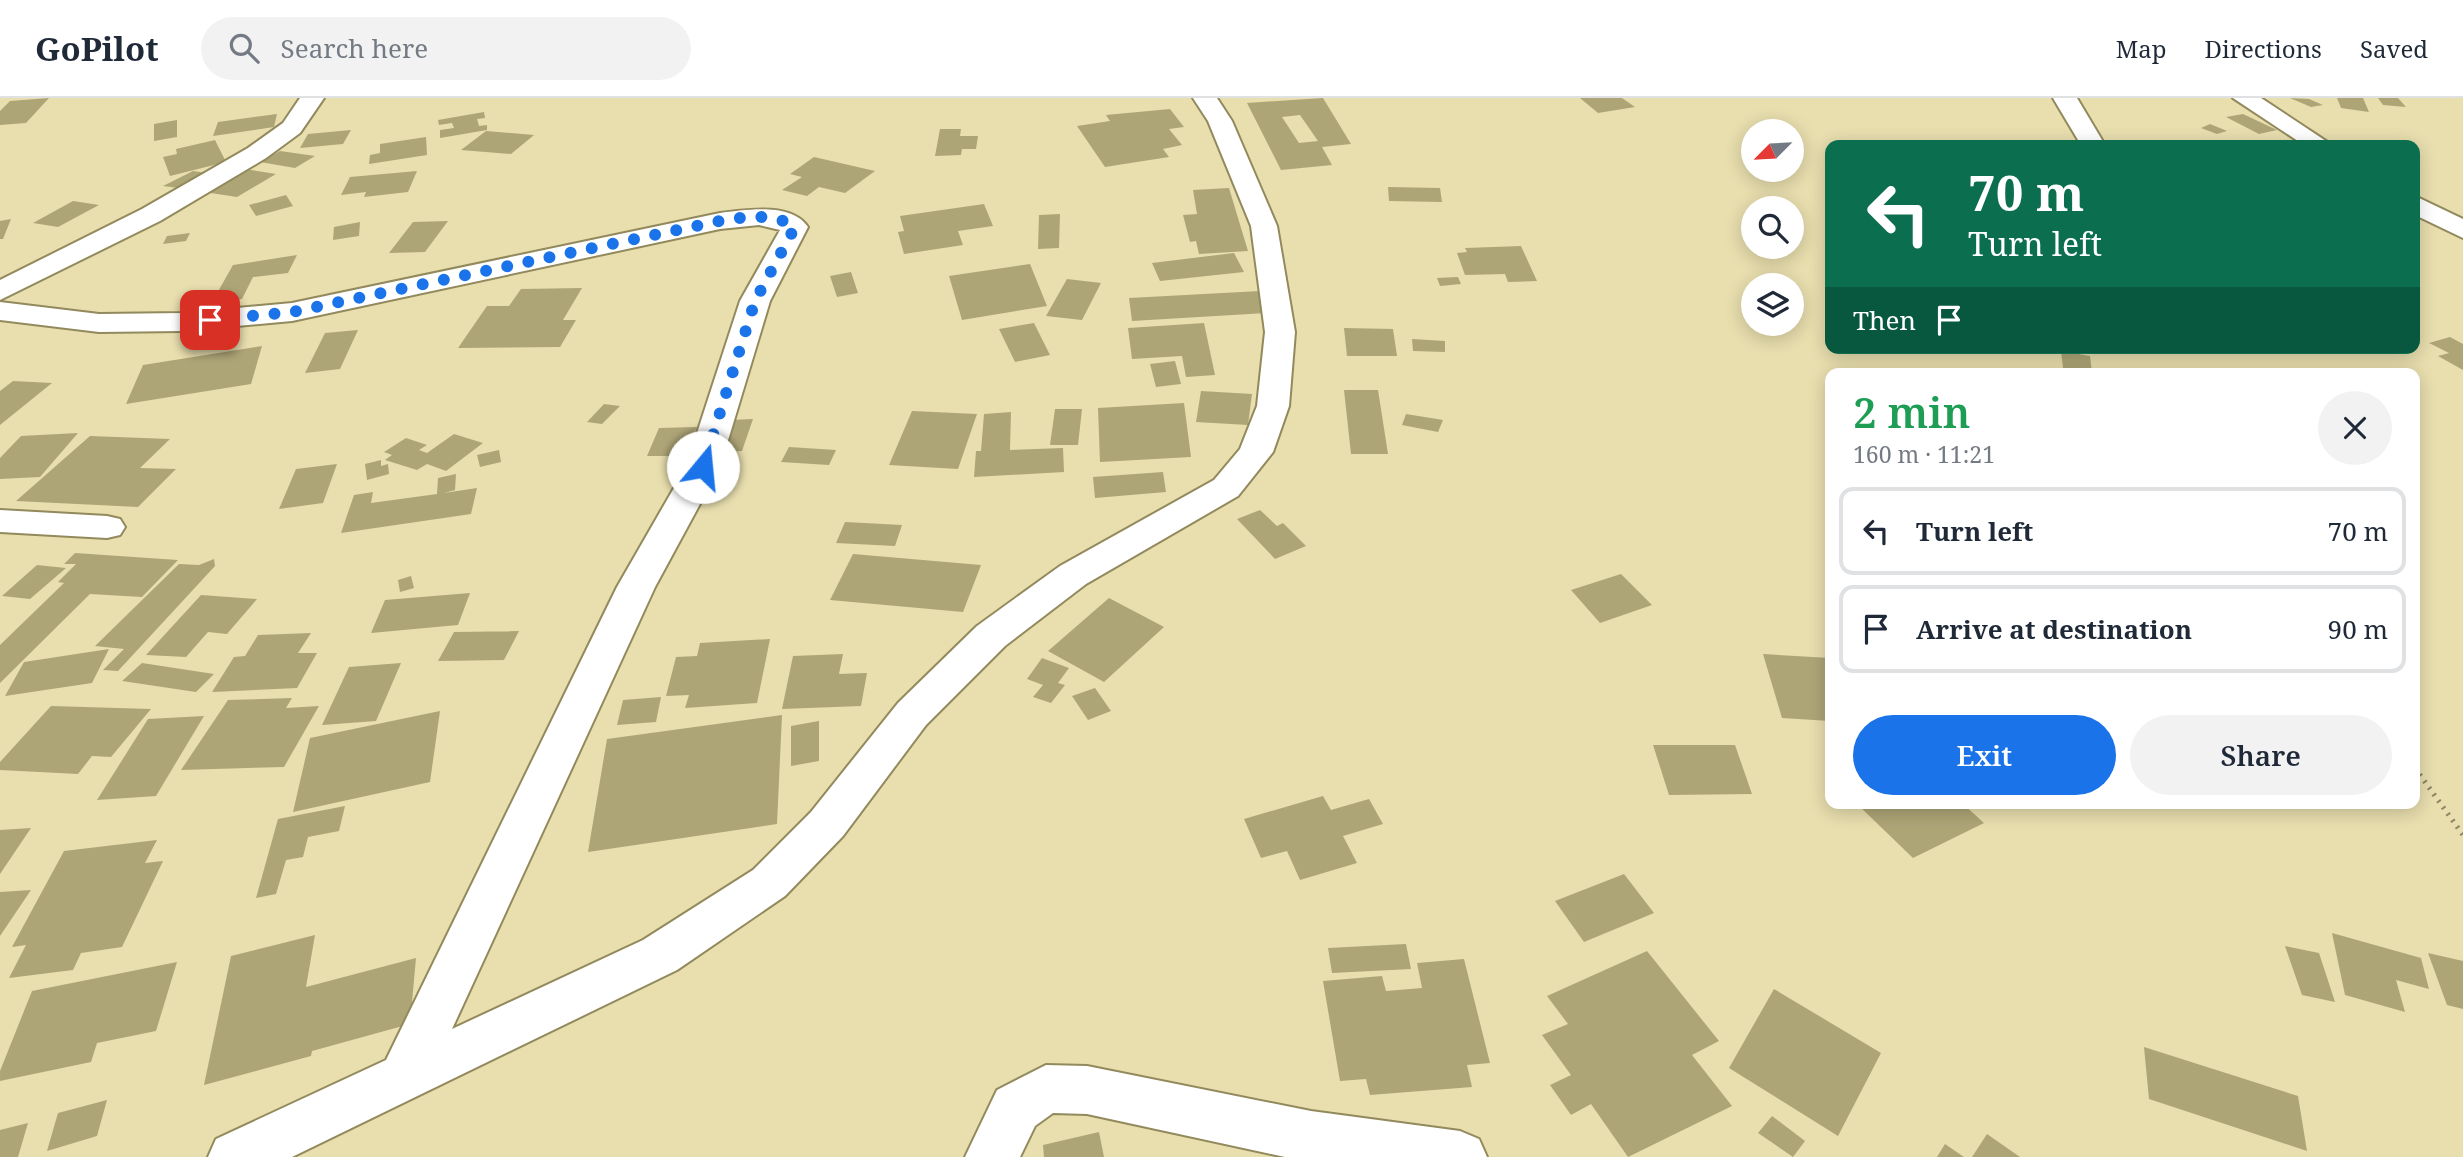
<!DOCTYPE html>
<html lang="en">
<head>
<meta charset="utf-8">
<style>
	body { margin:0; font-family:"Noto Serif",serif; background:#f2f2f3; color:#1f2937; height:100vh; display:flex; flex-direction:column; font-size:26px; white-space:nowrap }
	* { box-sizing:border-box; margin:0 }
	p { font-size:23px; color:#747a83 }
	.icon { flex:none; width:38px; height:38px; fill:none; stroke:currentColor; stroke-width:2; stroke-linecap:round; stroke-linejoin:round }
	.map { position:relative; flex:1; overflow:hidden }
	.drawer { position:absolute; left:1825px; top:270px; width:595px; height:441px; display:flex; flex-direction:column; background:#fff; border-radius:14px; box-shadow:0 4px 18px #0003 }
	.drawer>* { flex:none }
	.top-card { position:absolute; left:1825px; top:42px; width:595px; height:214px; border-radius:14px; box-shadow:0 4px 18px #0003; background:#0b6e4f; color:#fff; overflow:hidden }
	.needle { width:46px; rotate:246deg }
	.fabs { position:absolute; left:1741px; top:21px; display:grid; gap:14px }
	.fabs a { display:grid; place-items:center; width:63px; height:63px; border-radius:50%; background:#fff; box-shadow:0 4px 18px #0003; font-size:35px }
	.pin { position:absolute; display:grid; place-items:center; width:60px; height:60px; color:#fff; margin:-30px; border-radius:14px; box-shadow:0 4px 10px #0006 }
	.me { position:absolute; width:77px; margin:-38px; rotate:17deg; stroke-linejoin:round; filter:drop-shadow(0 0 5px #0008) }
	.turn { display:flex; align-items:center; gap:24px; height:147px; padding:0 28px; font-size:32px }
	.turn .icon { width:91px; height:91px; stroke-width:2.5 }
	.turn b { display:block; font-size:49px; line-height:60px }
	.then { display:flex; align-items:center; height:66px; padding:0 28px; background:#0003; gap:14px; font-size:26px }
	.round { display:grid; place-items:center; flex:none; width:74px; height:74px; border-radius:37px; background:#f2f2f3 }
	.summary { display:flex; align-items:center; justify-content:space-between; height:119px; padding:0 28px }
	h1 { font-size:42px; font-weight:600; line-height:52px; color:#1e9e55 }
	.primary-button { display:flex; gap:14px; margin-top:auto; padding:14px 28px }
	.primary-button a { flex:1; height:80px; border-radius:42px; background:#1a73e8; color:#fff; font-size:28px; font-weight:600; line-height:80px; text-align:center }
	.primary-button a+a { background:#f2f2f3; color:#1f2937 }
	ul { padding:0; list-style:none }
	li { display:flex; align-items:center; gap:21px; height:88px; margin:0 14px 10px; padding:0 14px; border:4px solid #e0e1e3; border-radius:14px }
	li div { flex:1 }
	li b { display:block; font-size:26px }
	li em { font-style:normal }
	header { display:flex; align-items:center; gap:42px; box-sizing:border-box; height:98px; padding:0 35px; background:#fff; border-bottom:2px solid #e0e1e3 }
	header strong { font-size:33px }
	nav { display:flex; gap:38px; margin-inline-start:auto; font-size:24px }
	.search { width:490px; height:63px; background:#f2f2f3; display:flex; align-items:center; gap:18px; box-sizing:border-box; padding:0 24px; border-radius:38px; color:#747a83; font-size:26px }
	.map>svg:first-child { display:block }
	.building { fill:#aea577; fill-rule:evenodd }
	.lines { fill:none; stroke-linecap:round; stroke-linejoin:round }
	.street-casing { stroke:#92895c; stroke-width:4 }
	.path { stroke:#8d8564; stroke-width:5; stroke-dasharray:2 6; stroke-linecap:butt }
	.street { fill:#fff; fill-rule:evenodd }
	.route { stroke:#1a73e8; stroke-width:12; stroke-dasharray:0 21.6 }
</style>
</head>
<body>
<header>
<strong>GoPilot</strong>
<div class="search"><svg class="icon" aria-label="search" viewBox="0 0 24 24"><circle cx="10" cy="10" r="6"/><path d="M15 15l6 6"/></svg>Search here</div>
<nav><a>Map</a><a>Directions</a><a>Saved</a></nav>
</header>
<div class="map">
<svg width="2463" height="1059" viewBox="0 0 2463 1059">
	<rect width="100%" height="100%" fill="#e8deae"/>
	<path class="building" d="M49,0L26,25L0,27V13L10,3Z
		M1323,0L1351,46L1322,49L1332,67L1281,72L1247,5ZM1300,17L1318,43L1299,45L1282,19Z
		M1580,0H1622L1635,9L1598,15Z
		M2290,0L2309,1L2323,7L2311,9Z
		M2337,0H2363L2369,14L2341,10Z
		M2378,0H2398L2406,9L2383,7Z
		M1170,11L1184,29L1169,31L1182,47L1163,51L1169,59L1105,69L1077,28L1110,23L1106,17Z
		M484,14L485,20L477,21L479,28L487,27V32L440,40V32L454,30L452,25L439,27L438,22Z
		M277,16L274,29L213,38L218,24Z
		M2243,16L2277,32L2259,36L2226,19Z
		M177,22V39L154,43V26Z
		M2210,26L2227,33L2217,36L2201,30Z
		M940,31H961L960,38H978L976,51H962L961,57L935,58Z
		M351,32L343,46L300,50L308,36Z
		M486,33L534,37L511,56L461,52Z
		M426,39L427,57L369,66L370,57L380,55V46Z
		M215,42L226,64L170,78L163,59L177,56L176,51Z
		M280,53L315,58L295,70L260,64Z
		M814,59L875,73L845,95L819,89L807,98L782,92L802,79L790,76Z
		M245,71L276,76L237,99L204,94Z
		M193,73L207,75L178,90L163,88Z
		M417,73L408,94L364,99L366,94L341,97L350,79Z
		M1388,89L1440,90L1442,104L1389,103Z
		M1229,90L1248,153L1199,156L1196,143L1190,144L1183,117L1197,116L1193,92Z
		M286,97L293,108L256,118L249,107Z
		M73,103L99,107L58,129L33,125Z
		M984,106L993,128L958,133L963,147L904,156L898,134L904,133L900,118Z
		M1060,116L1059,150L1038,151L1039,117Z
		M11,121L3,141H0V123Z
		M448,123L425,154L389,155L413,124Z
		M360,124L359,138L333,142L334,129Z
		M190,135L186,143L163,146L167,138Z
		M1521,148L1537,183L1508,184L1505,176L1465,177L1457,155L1467,154L1465,150Z
		M1234,155L1244,174L1160,183L1152,165Z
		M297,157L288,175L253,179L242,201L212,204L233,167Z
		M1030,166L1047,208L962,222L949,178Z
		M851,174L858,195L837,199L830,178Z
		M1458,179L1461,186L1440,188L1437,180Z
		M1067,181L1101,185L1082,222L1046,218Z
		M582,190L563,222H576L560,249L458,250L487,208H509L521,191Z
		M1260,193L1266,215L1132,223L1129,200Z
		M1034,225L1050,257L1015,264L999,231Z
		M1204,225L1215,277L1186,279L1182,258L1132,261L1128,230Z
		M1344,230L1393,231L1397,258H1347Z
		M358,232L340,271L305,275L325,235Z
		M2450,239L2463,246V272L2438,258L2449,255L2429,245Z
		M1412,241L1445,243V254L1413,253Z
		M262,248L251,286L126,306L143,267Z
		M2061,253L2090,258L2092,275L2063,270Z
		M1175,263L1181,286L1156,289L1150,266Z
		M13,283L52,285L0,327V293Z
		M1344,292H1378L1388,356H1351Z
		M1201,293L1252,296L1248,327L1196,324Z
		M1184,305L1191,359L1100,364L1098,310Z
		M604,306L620,308L602,326L587,324Z
		M1055,311H1082L1078,347H1050Z
		M912,313L977,316L958,371L889,367Z
		M1011,314L1010,352L1063,350L1064,374L974,379L976,353H981L984,316Z
		M1406,316L1443,322L1438,334L1402,327Z
		M753,321L742,353L717,354L729,322Z
		M697,329L684,358H647L659,330Z
		M78,335L40,379L0,381V360L21,338Z
		M454,336L483,345L446,373L427,366L417,372L385,362L392,357L384,354L406,340L427,347L419,352L427,355Z
		M90,338L170,341L140,370L176,371L138,409L16,403Z
		M789,349L836,352L829,367L781,364Z
		M499,352L501,364L480,369L477,357Z
		M381,362V368L388,366L389,376L367,382L365,366Z
		M337,366L323,405L279,411L296,371Z
		M1163,374L1166,394L1095,400L1093,379Z
		M456,376L455,392L444,395L477,390L471,416L341,435L354,397L373,394L371,405L437,396L438,380Z
		M1260,412L1277,428L1283,425L1306,448L1275,461L1237,421Z
		M845,424L902,427L895,448L836,445Z
		M75,455L178,462L142,499L90,496L0,585V547L64,485L58,484L76,466H64Z
		M853,456L981,467L963,514L830,502Z
		M214,461L215,468L118,573L103,572L124,551L95,548L179,466L199,467Z
		M37,467L66,470L30,501L2,498Z
		M1621,476L1652,507L1600,525L1571,492Z
		M411,478L414,490L400,494L398,482Z
		M470,495L458,527L371,535L385,502Z
		M201,497L257,501L227,536L208,534L186,559L146,557Z
		M1109,500L1164,529L1104,584L1048,553Z
		M519,533L504,562L438,563L454,534Z
		M311,535L298,555H317L297,590L212,594L234,559L245,558L258,537Z
		M770,541L757,605L685,610L689,597L666,598L676,559L697,558L700,545Z
		M109,551L92,585L5,598L24,564Z
		M843,556L839,576L867,575L861,608L782,611L793,558Z
		M1763,556L1830,560V623L1782,620Z
		M1042,560L1069,570L1058,585L1065,587L1051,605L1033,599L1043,587L1027,581Z
		M142,565L214,576L196,594L122,583Z
		M401,565L376,623L322,627L349,569Z
		M1095,590L1111,613L1088,622L1072,598Z
		M661,599L656,624L617,627L623,602Z
		M292,600L286,610L319,608L284,669L181,672L228,602Z
		M51,608L151,611L111,659L92,658L78,676L0,672V664Z
		M440,613L430,684L293,714L310,640Z
		M782,617L777,726L588,754L607,641Z
		M204,618L156,698L97,702L148,621Z
		M819,623V663L791,668V628Z
		M1653,647H1735L1752,696L1669,697Z
		M1323,698L1331,712L1369,701L1383,726L1343,738L1357,765L1300,782L1287,753L1261,760L1244,721Z
		M1856,705H1962L1984,725L1913,760Z
		M345,708L339,733L308,739L303,759L286,762L276,796L256,800L278,721Z
		M31,730L0,776V732Z
		M157,742L145,765L163,763L122,849L81,855L73,872L9,880L26,847L12,849L64,753Z
		M1624,776L1654,815L1584,844L1555,803Z
		M31,792L0,838V794Z
		M2332,835L2421,860L2429,891L2396,882L2405,914L2345,897Z
		M315,837L306,889L416,860L410,926L312,953L311,958L204,987L231,858Z
		M1406,846L1411,871L1332,875L1328,850Z
		M2285,848L2319,855L2335,904L2302,897Z
		M1647,853L1719,943L1692,957L1732,1008L1628,1059L1591,1006L1571,1017L1550,987L1571,977L1542,937L1568,926L1547,898Z
		M2428,855L2463,863V911L2447,907Z
		M1464,861L1490,965L1467,967L1472,989L1370,997L1366,981L1340,983L1323,883L1382,878L1386,893L1422,890L1417,865Z
		M177,864L156,933L97,945L91,964L0,983V973L32,893Z
		M1774,891L1881,955L1838,1038L1729,970Z
		M2144,949L2298,998L2307,1053L2149,1001Z
		M107,1002L97,1038L47,1053L58,1015Z
		M1772,1018L1805,1043L1793,1059L1758,1035Z
		M28,1025L18,1059H0V1032Z
		M1099,1034L1104,1059H1044L1043,1047Z
		M1987,1036L2020,1059H1972Z
		M1945,1046L1964,1059H1937Z"/>
	<g class="lines">
		<g class="street-casing">
			<path id="street" d="M300,0H324L300,35L266,60L160,123L0,202V182L142,111L248,50L283,25Z
				M1193,0H1217L1232,23L1277,128L1295,234L1289,308L1273,354L1238,398L1086,486L1005,548L926,627L843,738L785,798L677,872L292,1059H208L216,1041L386,962L617,489L686,369L740,203L780,132L759,127L720,131L292,223L183,233L99,234L0,222V204L99,216L183,215L292,205L720,115C746,112 791,104 808,129L770,203L720,369L655,489L452,931L643,842L753,772L811,714L898,605L977,528L1060,468L1214,382L1240,351L1257,308L1265,234L1251,128L1208,23Z
				M2053,0H2077L2105,47H2081Z
				M2233,0H2261L2332,47H2304Z
				M2415,98L2463,121V140L2415,117Z
				M0,412L107,418L120,421L125,429L120,437L107,440L0,434Z
				M1046,967L1087,968L1311,1013L1460,1033L1479,1041L1487,1059H1285L1087,1016L1053,1015L1035,1028L1020,1059H965L997,992Z"/>
		</g>
		<path class="path" d="M2415,670L2463,737"/>
		<use href="#street" class="street"/>
	</g>
	<g class="lines">
		<path class="route" d="M210,222L292,214L720,123C746,119 772,114 795,129L755,203L703,369"/>
	</g>
</svg>
<div class="fabs">
<a><svg class="needle" viewBox="-14 -14 28 28"><path d="M0-13l5 13h-10z" fill="#e53935"/><path d="M0 13l5-13h-10z" fill="#747a83"/></svg></a>
<a><svg class="icon" aria-label="search" viewBox="0 0 24 24"><circle cx="10" cy="10" r="6"/><path d="M15 15l6 6"/></svg></a>
<a><svg class="icon" aria-label="layers" viewBox="0 0 24 24"><path d="M12 4l9 5-9 5-9-5zM3 14l9 5 9-5"/></svg></a>
</div>
<div class="pin" style="left:210px;top:222px;background:#d93025"><svg class="icon" aria-label="arrive" viewBox="0 0 24 24"><path d="M6 21V4h12l-3 4 3 4H6"/></svg></div>
<svg class="me" style="left:703px;top:369px" viewBox="-20 -20 40 40"><circle r="19" fill="#fff"/><path d="M0-13L10 11 0 6-10 11z" fill="#1a73e8"/></svg>
<div class="top-card">
<div class="turn"><svg class="icon" aria-label="left" viewBox="0 0 24 24"><path d="M17 20v-9H6M10 6l-5 5 5 5"/></svg><div><b>70 m</b>Turn left</div></div>
<div class="then">Then<svg class="icon" aria-label="arrive" viewBox="0 0 24 24"><path d="M6 21V4h12l-3 4 3 4H6"/></svg></div>
</div>
<section class="drawer">
<div class="summary"><div><h1>2 min</h1><p>160 m · 11:21</p></div><a class="round"><svg class="icon" aria-label="close" viewBox="0 0 24 24"><path d="M6 6l12 12M18 6L6 18"/></svg></a></div>
<ul>
<li><svg class="icon" aria-label="left" viewBox="0 0 24 24"><path d="M17 20v-9H6M10 6l-5 5 5 5"/></svg><div><b>Turn left</b></div><em>70 m</em></li>
<li><svg class="icon" aria-label="arrive" viewBox="0 0 24 24"><path d="M6 21V4h12l-3 4 3 4H6"/></svg><div><b>Arrive at destination</b></div><em>90 m</em></li>
</ul>
<div class="primary-button"><a>Exit</a><a>Share</a></div>
</section>
</div>
</body>
</html>
